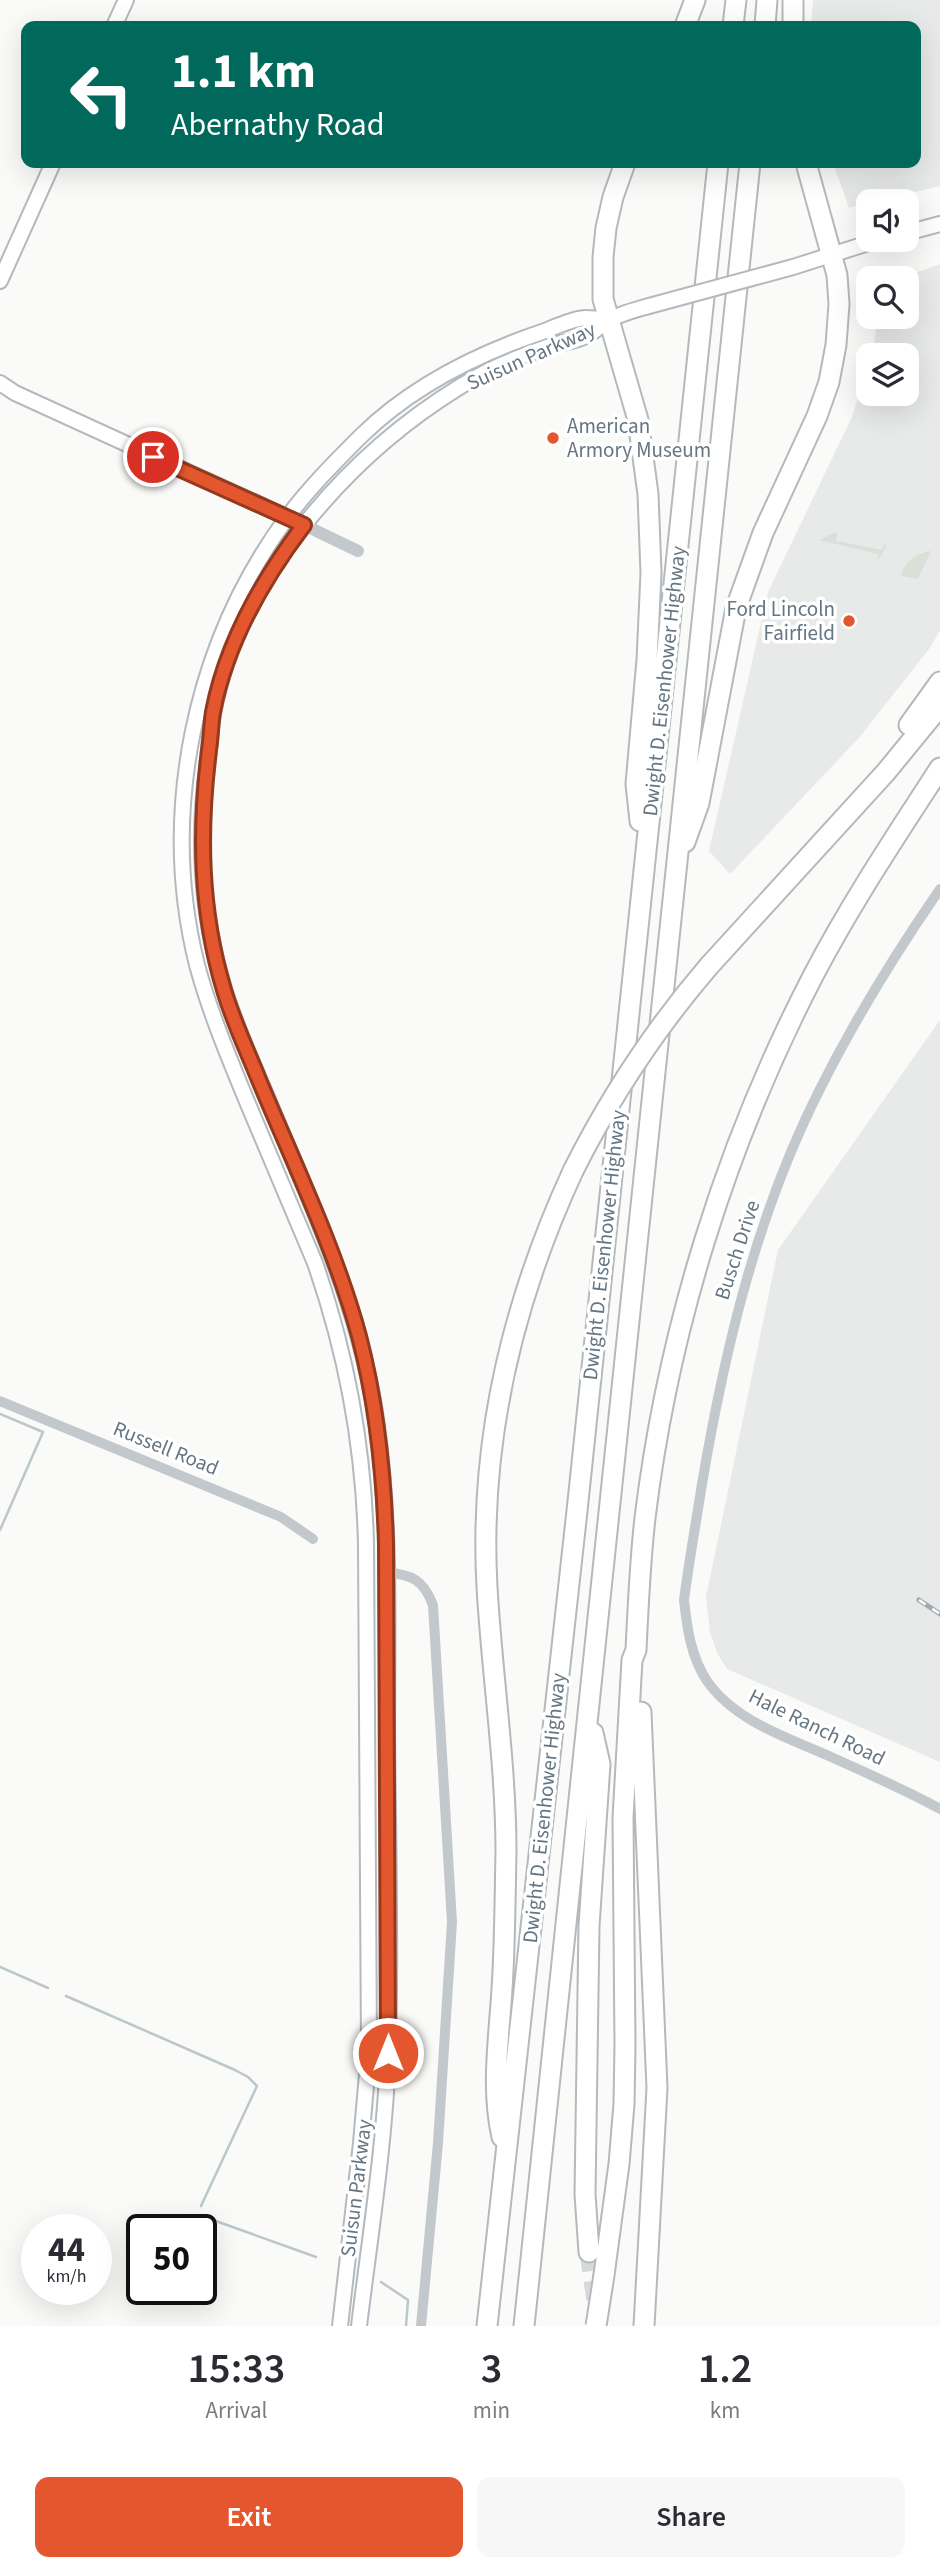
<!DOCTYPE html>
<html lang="en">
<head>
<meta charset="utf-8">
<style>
	body { margin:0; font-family:"Source Sans 3",sans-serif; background:#f7f7f7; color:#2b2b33; height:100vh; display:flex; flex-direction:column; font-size:26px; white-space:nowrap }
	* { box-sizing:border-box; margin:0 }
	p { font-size:23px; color:#7c7c81 }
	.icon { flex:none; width:38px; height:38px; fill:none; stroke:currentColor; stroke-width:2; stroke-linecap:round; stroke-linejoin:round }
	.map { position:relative; height:2326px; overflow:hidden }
	.drawer { display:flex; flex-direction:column; background:#fff; flex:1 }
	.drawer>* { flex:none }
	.guide { position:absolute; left:21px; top:21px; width:900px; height:147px; border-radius:14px; box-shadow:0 7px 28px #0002; background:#00695c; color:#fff; overflow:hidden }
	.controls { position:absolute; left:856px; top:189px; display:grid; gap:14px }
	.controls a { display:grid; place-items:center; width:63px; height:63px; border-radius:14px; background:#fff; box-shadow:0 7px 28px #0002; font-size:35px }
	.speed { position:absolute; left:21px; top:2214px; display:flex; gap:14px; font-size:35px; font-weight:700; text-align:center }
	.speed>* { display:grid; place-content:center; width:91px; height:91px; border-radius:50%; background:#fff; box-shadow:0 7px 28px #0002; line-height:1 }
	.speed small { font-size:18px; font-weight:400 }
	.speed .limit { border:4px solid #111; border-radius:10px; background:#fff; color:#111 }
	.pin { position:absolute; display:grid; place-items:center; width:60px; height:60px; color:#fff; margin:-30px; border:4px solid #fff; border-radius:50%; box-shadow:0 2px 7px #0007 }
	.me { position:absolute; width:77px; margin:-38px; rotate:0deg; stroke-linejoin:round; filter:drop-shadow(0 0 5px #0008) }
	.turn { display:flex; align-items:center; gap:24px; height:147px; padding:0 35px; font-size:32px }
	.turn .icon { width:91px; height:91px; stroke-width:2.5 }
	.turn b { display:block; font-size:49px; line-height:60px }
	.eta { display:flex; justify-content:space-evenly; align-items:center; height:119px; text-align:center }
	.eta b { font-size:42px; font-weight:600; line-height:49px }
	.primary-button { display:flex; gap:14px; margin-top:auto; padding:14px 35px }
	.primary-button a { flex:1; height:80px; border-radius:14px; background:#e4572e; color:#fff; font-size:28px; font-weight:600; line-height:80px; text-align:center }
	.primary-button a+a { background:#f7f7f7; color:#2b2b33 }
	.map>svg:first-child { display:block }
	.built { fill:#e8e9e9 }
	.green { fill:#dadfd7 }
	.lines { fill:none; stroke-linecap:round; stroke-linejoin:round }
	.stream { stroke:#bbc7cb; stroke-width:2.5 }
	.motorway-tunnel { stroke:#d5d9db; stroke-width:19; stroke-dasharray:19 10; stroke-linecap:butt }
	.secondary-casing { stroke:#b3babf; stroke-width:18 }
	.motorway-casing { stroke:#b4b9bd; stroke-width:23 }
	.minor { stroke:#c3c8cc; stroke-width:10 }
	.tertiary { stroke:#c3c8cc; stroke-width:12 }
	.secondary { stroke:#fff; stroke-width:14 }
	.motorway { stroke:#fff; stroke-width:19 }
	.rail-casing { stroke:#a2aab0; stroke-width:5 }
	.rail { stroke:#fff; stroke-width:2.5; stroke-dasharray:8; stroke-linecap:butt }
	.secondary-bridge-casing { stroke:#b3babf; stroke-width:18; stroke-linecap:butt }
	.motorway-bridge-casing { stroke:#b4b9bd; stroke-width:23; stroke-linecap:butt }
	.secondary-bridge { stroke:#fff; stroke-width:14 }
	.motorway-bridge { stroke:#fff; stroke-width:19 }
	.route-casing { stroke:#94391e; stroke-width:18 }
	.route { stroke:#e4572e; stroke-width:12 }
	.poi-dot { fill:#e4572e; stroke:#fff; stroke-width:2.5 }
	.labels { text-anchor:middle; stroke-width:7; stroke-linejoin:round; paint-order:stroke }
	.street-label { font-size:21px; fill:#657683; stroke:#fff }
	.poi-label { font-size:21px; fill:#657683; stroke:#fff; text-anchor:start }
</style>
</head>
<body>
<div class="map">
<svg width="940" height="2326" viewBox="0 0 940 2326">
	<rect width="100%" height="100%" fill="#fafaf8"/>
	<path class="built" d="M813,0H940V186L877,201H868V203L849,208L833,163H915V26H811Z
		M940,264V630L930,648L858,739L730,874L709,851L768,592L851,419L868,370V394H906V355H873L877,317H906V278H902Z
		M940,1020V1762L727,1669L717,1653L710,1632L706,1597L778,1250Z"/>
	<path class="green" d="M834,533H837L836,541L882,550L884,544L886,547L878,560V554L819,540Z
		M931,551L918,579L901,576C905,560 916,554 931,551Z"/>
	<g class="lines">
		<path class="stream" d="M0,1414L43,1432L0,1530
			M0,1967L48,1988
			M66,1996L235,2070L248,2077L257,2086L201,2206
			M213,2220L316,2257
			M381,2282L408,2300L406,2326"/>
		<path class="motorway-tunnel" d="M589,2252L597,2308"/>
		<g class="secondary-casing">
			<path id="secondary" d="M114,26L126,0
				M906,233L940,224
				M793,267L878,240
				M0,281L53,163
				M0,383L15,393L293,520
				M340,2326L361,2143L369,2051L366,1545C364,1447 347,1355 315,1263C293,1210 270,1157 248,1104C229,1058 210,1013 197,965C159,813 194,645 286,519C308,489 335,462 361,436C411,387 479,353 545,331C557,326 572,319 585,318C592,318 601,319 608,320
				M359,2326C370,2236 385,2144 388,2054C391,1947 388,1840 387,1734C387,1631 391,1528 377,1426C362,1312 313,1208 269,1102C253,1064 235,1026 223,985C201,912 197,836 208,760C210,745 210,729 213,714C238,579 347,456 461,386C487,370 515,358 544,348C558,343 575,342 588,335C592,334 602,324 606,322C618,314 635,310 649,306"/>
		</g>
		<g class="motorway-casing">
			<path id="motorway" d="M793,0V26
				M685,26L695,0
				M733,26L736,0
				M765,26L767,0
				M625,163L613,197L606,228L603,257V299L638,420L648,494L651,573L647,660L636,784L640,821
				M909,725L940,682
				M685,842L699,803L736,608L763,533L817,416L829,382L836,345L839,304L837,275L806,163
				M709,966L886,772L940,706
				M641,1712L657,2088L644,2326
				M502,2137C491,2088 499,2039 502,1989C505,1944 505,1897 506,1852C506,1764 492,1675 487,1587C479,1442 512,1303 573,1171
				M589,2252L585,2194L589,1926L600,1764L593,1733
				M604,2275L619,2164L624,2104L625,2044L623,1818L632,1660L636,1650C638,1606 640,1562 645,1518C668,1330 726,1144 813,976C851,903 896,836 940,768
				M487,2326L577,1511L718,163
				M524,2326L750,163"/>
		</g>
		<path class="minor" d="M940,889C895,954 855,1019 820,1089C757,1213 725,1348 702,1484C696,1523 689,1561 684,1600C687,1628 691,1657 707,1681C735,1721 786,1737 829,1756C866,1773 904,1789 940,1809
			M0,1401L281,1517L313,1539
			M386,1572C412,1575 423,1579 433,1605L452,1922L438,2143L421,2326"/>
		<path class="tertiary" d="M304,525L358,551"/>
		<use href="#secondary" class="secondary"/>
		<use href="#motorway" class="motorway"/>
		<g class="rail-casing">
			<path id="rail" d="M919,1600L940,1614"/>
		</g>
		<use href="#rail" class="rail"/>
		<g class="secondary-bridge-casing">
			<path id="secondary-bridge" d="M649,306L793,267"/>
		</g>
		<g class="motorway-bridge-casing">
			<path id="motorway-bridge" d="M573,1171C610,1097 655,1029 709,966
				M596,2326L604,2275"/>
		</g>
		<use href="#secondary-bridge" class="secondary-bridge"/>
		<use href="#motorway-bridge" class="motorway-bridge"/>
	</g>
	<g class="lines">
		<g class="route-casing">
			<path id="route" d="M153,457L304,525C263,579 226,644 213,712C211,725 211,737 209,750C199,832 200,910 224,990C233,1021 247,1050 259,1080C294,1164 335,1248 359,1336C377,1405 384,1474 386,1544L388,2053"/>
		</g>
		<use href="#route" class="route"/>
	</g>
	<g class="poi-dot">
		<circle cx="553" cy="438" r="7"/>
		<circle cx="849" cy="621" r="7"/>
	</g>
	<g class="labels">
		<g class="street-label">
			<text transform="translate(531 356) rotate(-24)" y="7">Suisun Parkway</text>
			<text transform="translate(664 681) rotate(-84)" y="7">Dwight D. Eisenhower Highway</text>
			<text transform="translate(604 1245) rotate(-84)" y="7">Dwight D. Eisenhower Highway</text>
			<text transform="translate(737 1250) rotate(-72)" y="7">Busch Drive</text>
			<text transform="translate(166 1448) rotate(22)" y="7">Russell Road</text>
			<text transform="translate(817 1727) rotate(26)" y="7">Hale Ranch Road</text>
			<text transform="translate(544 1808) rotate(-84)" y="7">Dwight D. Eisenhower Highway</text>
			<text transform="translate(356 2188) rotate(-83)" y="7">Suisun Parkway</text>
		</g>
		<g class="poi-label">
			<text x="567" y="433">American<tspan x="567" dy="24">Armory Museum</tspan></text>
			<text x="835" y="616" text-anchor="end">Ford Lincoln<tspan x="835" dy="24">Fairfield</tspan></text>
		</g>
	</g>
</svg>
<div class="controls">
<a><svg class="icon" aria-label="sound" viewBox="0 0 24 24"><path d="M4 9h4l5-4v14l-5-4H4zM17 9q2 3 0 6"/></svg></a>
<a><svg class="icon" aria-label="search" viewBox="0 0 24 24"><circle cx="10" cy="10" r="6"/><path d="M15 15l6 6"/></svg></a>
<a><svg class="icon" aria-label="layers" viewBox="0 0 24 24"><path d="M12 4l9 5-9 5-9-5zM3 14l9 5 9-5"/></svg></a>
</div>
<div class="speed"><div>44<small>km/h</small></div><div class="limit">50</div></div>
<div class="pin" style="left:153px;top:457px;background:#d93025"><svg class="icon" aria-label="arrive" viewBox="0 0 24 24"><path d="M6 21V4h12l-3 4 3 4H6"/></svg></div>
<svg class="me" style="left:388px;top:2053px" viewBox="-20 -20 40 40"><circle r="17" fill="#e4572e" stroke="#fff" stroke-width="3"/><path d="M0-11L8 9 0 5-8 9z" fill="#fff"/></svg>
<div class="guide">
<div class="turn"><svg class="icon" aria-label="left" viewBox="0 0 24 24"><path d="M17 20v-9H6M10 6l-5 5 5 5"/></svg><div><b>1.1 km</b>Abernathy Road</div></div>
</div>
</div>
<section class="drawer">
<div class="eta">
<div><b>15:33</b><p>Arrival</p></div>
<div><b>3</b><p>min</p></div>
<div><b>1.2</b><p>km</p></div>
</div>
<div class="primary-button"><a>Exit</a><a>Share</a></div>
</section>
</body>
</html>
